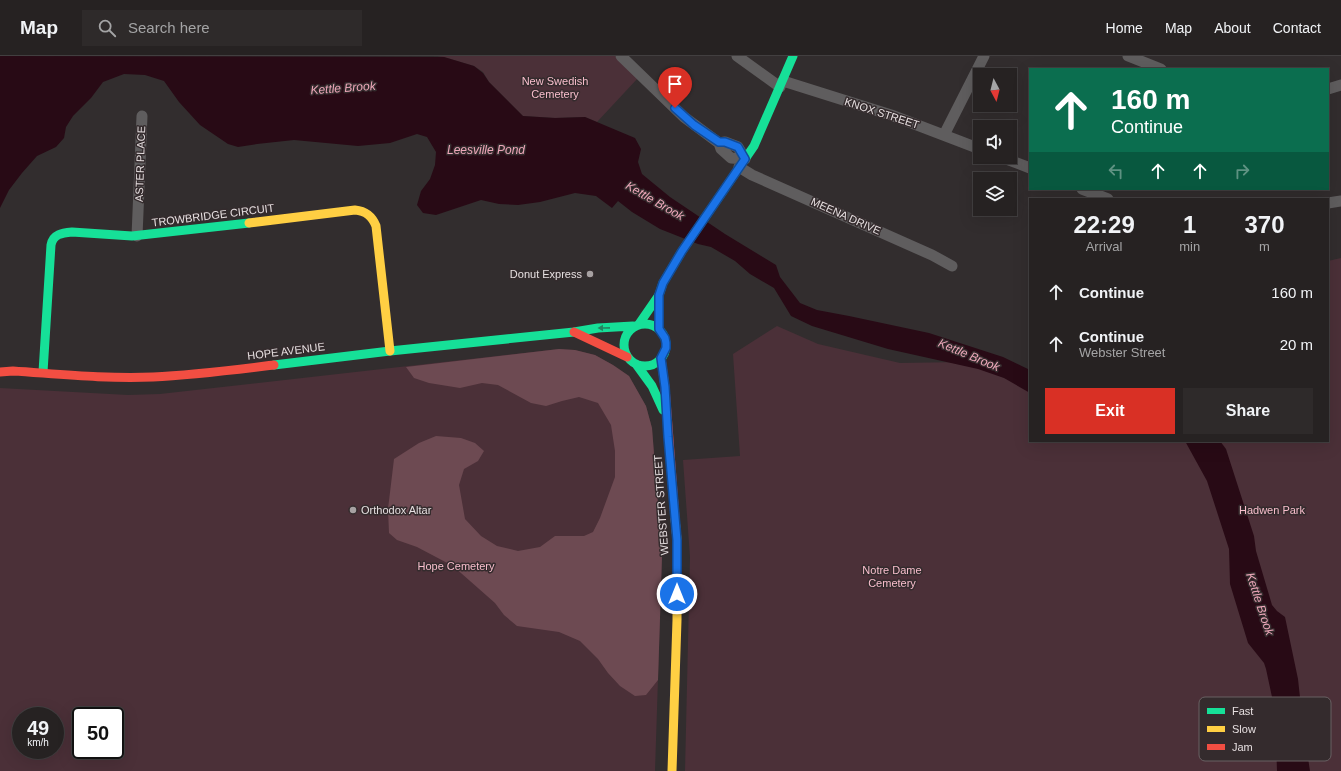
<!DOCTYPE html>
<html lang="en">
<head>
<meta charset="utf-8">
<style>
	body { margin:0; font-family:Arial,sans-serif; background:#2e2a2a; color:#f1f3f6; height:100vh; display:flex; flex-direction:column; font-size:15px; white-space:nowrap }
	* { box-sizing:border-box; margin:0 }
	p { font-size:13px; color:#a4a4a5 }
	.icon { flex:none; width:22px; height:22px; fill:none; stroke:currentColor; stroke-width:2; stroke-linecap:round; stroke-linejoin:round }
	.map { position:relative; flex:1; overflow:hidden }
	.details { position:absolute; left:1029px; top:142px; width:300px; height:244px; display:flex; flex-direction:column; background:#262222; border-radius:0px; box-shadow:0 4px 16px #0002,0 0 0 1px #423f40 }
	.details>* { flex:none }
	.guide { position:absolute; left:1029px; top:12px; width:300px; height:122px; border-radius:0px; box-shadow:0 4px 16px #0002,0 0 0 1px #423f40; background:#0b6e4f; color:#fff; overflow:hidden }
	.needle { width:26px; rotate:173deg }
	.buttons { position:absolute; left:973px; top:12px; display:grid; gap:8px }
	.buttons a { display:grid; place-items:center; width:44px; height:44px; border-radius:0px; background:#262222; box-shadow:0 4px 16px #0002,0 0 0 1px #423f40; font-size:20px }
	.speed { position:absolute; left:12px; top:651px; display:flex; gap:8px; font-size:20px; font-weight:700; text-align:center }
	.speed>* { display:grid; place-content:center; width:52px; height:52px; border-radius:50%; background:#262222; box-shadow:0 4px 16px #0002,0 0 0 1px #423f40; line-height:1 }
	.speed small { font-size:10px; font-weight:400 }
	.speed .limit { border:2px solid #111; border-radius:6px; background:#fff; color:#111 }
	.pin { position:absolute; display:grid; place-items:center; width:34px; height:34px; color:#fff; margin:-41px -17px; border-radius:50% 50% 50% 0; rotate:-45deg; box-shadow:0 0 4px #0007 }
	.pin .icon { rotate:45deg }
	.me { position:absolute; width:44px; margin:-22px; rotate:0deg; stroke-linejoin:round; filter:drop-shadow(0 0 3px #0008) }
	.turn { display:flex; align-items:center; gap:14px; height:84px; padding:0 16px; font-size:18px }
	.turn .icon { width:52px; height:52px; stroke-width:2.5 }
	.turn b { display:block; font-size:28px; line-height:34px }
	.lanes { display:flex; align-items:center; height:38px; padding:0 16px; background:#0003; justify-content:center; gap:20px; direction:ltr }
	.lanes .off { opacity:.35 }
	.eta { display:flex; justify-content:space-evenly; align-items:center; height:68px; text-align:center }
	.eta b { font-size:24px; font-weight:600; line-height:28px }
	.button { display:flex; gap:8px; margin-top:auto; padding:8px 16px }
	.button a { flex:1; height:46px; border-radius:0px; background:#d93025; color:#fff; font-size:16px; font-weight:600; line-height:46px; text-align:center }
	.button a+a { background:#2e2a2a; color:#f1f3f6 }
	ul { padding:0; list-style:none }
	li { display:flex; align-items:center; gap:12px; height:52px; padding:0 16px }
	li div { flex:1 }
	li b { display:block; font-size:15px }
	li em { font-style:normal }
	header { display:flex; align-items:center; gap:24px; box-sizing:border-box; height:56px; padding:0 20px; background:#262222; border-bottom:1px solid #423f40 }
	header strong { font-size:19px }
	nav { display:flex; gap:22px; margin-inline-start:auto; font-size:14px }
	.search { width:280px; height:36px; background:#2e2a2a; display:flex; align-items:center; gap:10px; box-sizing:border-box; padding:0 14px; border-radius:0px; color:#a4a4a5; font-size:15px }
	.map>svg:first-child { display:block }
	.green { fill:#4b3038; fill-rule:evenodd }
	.forest { fill:#6d4a52 }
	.water { fill:#280a15 }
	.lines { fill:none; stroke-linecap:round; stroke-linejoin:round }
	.street { stroke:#5f5d5e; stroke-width:11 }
	.fast { stroke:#16e098; stroke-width:9 }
	.slow { stroke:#ffcf43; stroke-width:9 }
	.jam { stroke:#f24e42; stroke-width:9 }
	.oneway { fill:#258662 }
	.route-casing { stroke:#114b97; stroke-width:10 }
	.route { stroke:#1a73e8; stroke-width:7 }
	.poi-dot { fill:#a7a1a2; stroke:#342b2d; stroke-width:1.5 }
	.labels { text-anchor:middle; stroke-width:3; stroke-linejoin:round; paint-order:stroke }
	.park-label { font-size:11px; fill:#f8becc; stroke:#342b2d }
	.street-label { font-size:11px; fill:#e6dfe0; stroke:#342b2d }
	.poi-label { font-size:11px; fill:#e6dfe0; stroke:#342b2d; text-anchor:end }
	.water-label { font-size:12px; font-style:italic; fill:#eda7b9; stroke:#342b2d }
	.key { fill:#342b2d; stroke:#696163; stroke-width:1 }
	.key-label { font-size:11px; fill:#e6dfe0 }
</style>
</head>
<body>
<header>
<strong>Map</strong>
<div class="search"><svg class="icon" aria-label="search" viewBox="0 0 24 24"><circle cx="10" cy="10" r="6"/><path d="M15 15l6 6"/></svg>Search here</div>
<nav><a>Home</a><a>Map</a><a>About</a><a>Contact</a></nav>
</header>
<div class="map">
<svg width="1341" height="715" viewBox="0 0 1341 715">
	<rect width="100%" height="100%" fill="#322d2e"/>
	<path class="green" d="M437,0H615L638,22L597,66L585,61L555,62L523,60L489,26L483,16L474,10L444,1Z
		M1341,202V715H685L690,501L683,404L740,400L733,298L777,270L818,288L900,307L966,306L1012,325L1030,333V385H1328V205Z
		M559,293L575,294L595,299L613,309L629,320L646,350L652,372L662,500L655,715H0V332L128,339L160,338ZM21,660H55V694H21ZM81,660H115V694H81Z"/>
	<path class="forest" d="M559,293L575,294L595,299L613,309L629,320L646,350L652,372L662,500L658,624L646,639L635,640L620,630L608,617L598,603L580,585L559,576L517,570L504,559L495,547L453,510L417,491L397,484L389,477L388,453L394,403L419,387L436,380L461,382L475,387L484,395L478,405L464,413L459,429L465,463L481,480L497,490L518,495L540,491L555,480H584L593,476L600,462L615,421V395L611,369L598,347L579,341L562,345L546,350L531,347L498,329L482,327L460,332L429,327L414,322L406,311Z"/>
	<path class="water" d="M0,0L444,1L474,10L483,17L489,26L523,60L555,62L585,61L635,82L641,93L638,106L642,118L670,141L725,178L776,209L780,221L800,247L817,254L849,260L929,277L1003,301L1030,314V337L1004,322L978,313L888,293L812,270L791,260L774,232L750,218L735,205L711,191L698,188L660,173L632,156L618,145L612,152L596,140L575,137L540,146L518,149L499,148L481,144L436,159L423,157L417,149L421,135L430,123L435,109L436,96L427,81L417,78L390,87L358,90L294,84L257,88L238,91L228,88L200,69L179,46L164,25L145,19L124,18L103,26L91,42L73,60L66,71L64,82L56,91L37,100L22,117L9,134L0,152Z
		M1185,385H1220L1226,393L1254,480L1256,495L1272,549L1277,555L1285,561L1298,623L1303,669L1310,715H1277L1275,655L1266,613L1264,607L1248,587L1230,528L1229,493L1207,425Z"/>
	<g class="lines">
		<path class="street" d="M621,0L684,61L719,87L721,93L731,102L745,103
			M737,0L780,31
			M1128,0L1161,13
			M783,25L891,59L980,93
			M1328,33L1341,29
			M944,79L984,0
			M719,87L725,86L738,91L745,103
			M1001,101L1030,112
			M739,111L752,119L932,199L952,210
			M1082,133L1108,143
			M1328,147L1341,145
			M137,180L142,60"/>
		<path class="fast" d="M624 289a21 21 0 1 1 42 0a21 21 0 1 1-42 0Z
			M639,268L659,239L663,227L682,195L754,90L793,0
			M636,308L652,330L663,354
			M274,309L390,295L574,276L598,272L633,270
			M43,316L51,189C53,178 62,177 72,176L132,180L249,167"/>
		<path class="slow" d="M249,167L355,154C366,155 372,160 376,170L390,295
			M672,715L677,564V484L675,462"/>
		<path class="jam" d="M574,276L627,301
			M661,302L665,331L675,462
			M0,316L13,315C59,318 106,323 153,321C193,319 233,314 274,309"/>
	</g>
	<defs><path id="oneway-solid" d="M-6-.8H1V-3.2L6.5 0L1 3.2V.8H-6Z"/></defs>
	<use class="oneway" href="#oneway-solid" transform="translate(604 272) rotate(179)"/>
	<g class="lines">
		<g class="route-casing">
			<path id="route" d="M675,52L694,69L719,86H725L738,91L745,103L682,195L663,227L659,239V273L665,282L666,287V292L661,302L665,331L668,381L677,484V538"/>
		</g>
		<use href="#route" class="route"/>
	</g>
	<g class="poi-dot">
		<circle cx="590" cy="218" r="4"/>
		<circle cx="353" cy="454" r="4"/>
	</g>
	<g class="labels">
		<g class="park-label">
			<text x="555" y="29">New Swedish<tspan x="555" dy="13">Cemetery</tspan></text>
			<text x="1272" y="458">Hadwen Park</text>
			<text x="456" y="514">Hope Cemetery</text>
			<text x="892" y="518">Notre Dame<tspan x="892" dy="13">Cemetery</tspan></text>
		</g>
		<g class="street-label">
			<text transform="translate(882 57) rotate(18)" y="4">KNOX STREET</text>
			<text transform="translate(140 108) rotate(-88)" y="4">ASTER PLACE</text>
			<text transform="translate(213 159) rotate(-7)" y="4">TROWBRIDGE CIRCUIT</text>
			<text transform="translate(846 160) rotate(24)" y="4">MEENA DRIVE</text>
			<text transform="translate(286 295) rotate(-7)" y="4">HOPE AVENUE</text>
			<text transform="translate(661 449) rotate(-94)" y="4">WEBSTER STREET</text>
		</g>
		<g class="poi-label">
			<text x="582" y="222">Donut Express</text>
			<text x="361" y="458" text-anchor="start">Orthodox Altar</text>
		</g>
		<g class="water-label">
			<text transform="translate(343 32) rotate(-4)" y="4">Kettle Brook</text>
			<text x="486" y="98">Leesville Pond</text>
			<text transform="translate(655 145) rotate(30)" y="4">Kettle Brook</text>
			<text transform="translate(969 299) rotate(23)" y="4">Kettle Brook</text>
			<text transform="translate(1260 548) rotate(72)" y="4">Kettle Brook</text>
		</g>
	</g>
	<rect x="1199" y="641" width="132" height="64" rx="6" class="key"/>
	<rect x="1207" y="652" width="18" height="6" fill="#16e098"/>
	<rect x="1207" y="670" width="18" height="6" fill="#ffcf43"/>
	<rect x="1207" y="688" width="18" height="6" fill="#f24e42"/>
	<g class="key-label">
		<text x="1232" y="659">Fast</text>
		<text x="1232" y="677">Slow</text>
		<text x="1232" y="695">Jam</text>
	</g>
</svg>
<div class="buttons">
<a><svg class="needle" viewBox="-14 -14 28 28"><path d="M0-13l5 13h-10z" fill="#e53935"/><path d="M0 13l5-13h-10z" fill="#a4a4a5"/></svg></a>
<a><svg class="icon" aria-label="sound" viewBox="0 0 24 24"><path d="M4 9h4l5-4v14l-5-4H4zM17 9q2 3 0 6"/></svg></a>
<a><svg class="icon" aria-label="layers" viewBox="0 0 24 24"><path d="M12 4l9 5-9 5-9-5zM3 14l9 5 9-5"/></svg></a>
</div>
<div class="speed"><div>49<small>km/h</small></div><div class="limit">50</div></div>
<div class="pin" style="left:675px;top:52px;background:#d93025"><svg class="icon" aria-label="arrive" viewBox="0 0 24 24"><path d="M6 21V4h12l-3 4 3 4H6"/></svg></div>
<svg class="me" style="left:677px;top:538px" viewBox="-20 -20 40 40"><circle r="17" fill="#1a73e8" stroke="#fff" stroke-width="3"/><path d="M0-11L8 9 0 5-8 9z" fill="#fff"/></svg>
<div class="guide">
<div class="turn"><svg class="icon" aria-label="ahead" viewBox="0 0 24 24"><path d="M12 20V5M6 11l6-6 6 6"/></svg><div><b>160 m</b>Continue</div></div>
<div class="lanes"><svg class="icon off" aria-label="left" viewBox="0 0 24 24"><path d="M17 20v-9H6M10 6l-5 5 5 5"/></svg><svg class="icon" aria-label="ahead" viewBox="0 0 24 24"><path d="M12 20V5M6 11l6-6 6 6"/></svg><svg class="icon" aria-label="ahead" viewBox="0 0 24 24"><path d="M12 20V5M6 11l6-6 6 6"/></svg><svg class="icon off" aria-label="right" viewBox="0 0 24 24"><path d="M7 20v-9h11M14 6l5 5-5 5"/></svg></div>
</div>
<section class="details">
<div class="eta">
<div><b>22:29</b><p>Arrival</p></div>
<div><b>1</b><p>min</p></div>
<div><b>370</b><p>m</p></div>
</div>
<ul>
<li><svg class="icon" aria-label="ahead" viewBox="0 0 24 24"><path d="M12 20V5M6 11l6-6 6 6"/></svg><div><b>Continue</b></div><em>160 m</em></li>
<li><svg class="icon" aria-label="ahead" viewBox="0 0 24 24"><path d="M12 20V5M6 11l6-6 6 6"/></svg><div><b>Continue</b><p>Webster Street</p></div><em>20 m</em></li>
</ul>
<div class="button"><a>Exit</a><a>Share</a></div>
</section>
</div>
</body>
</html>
